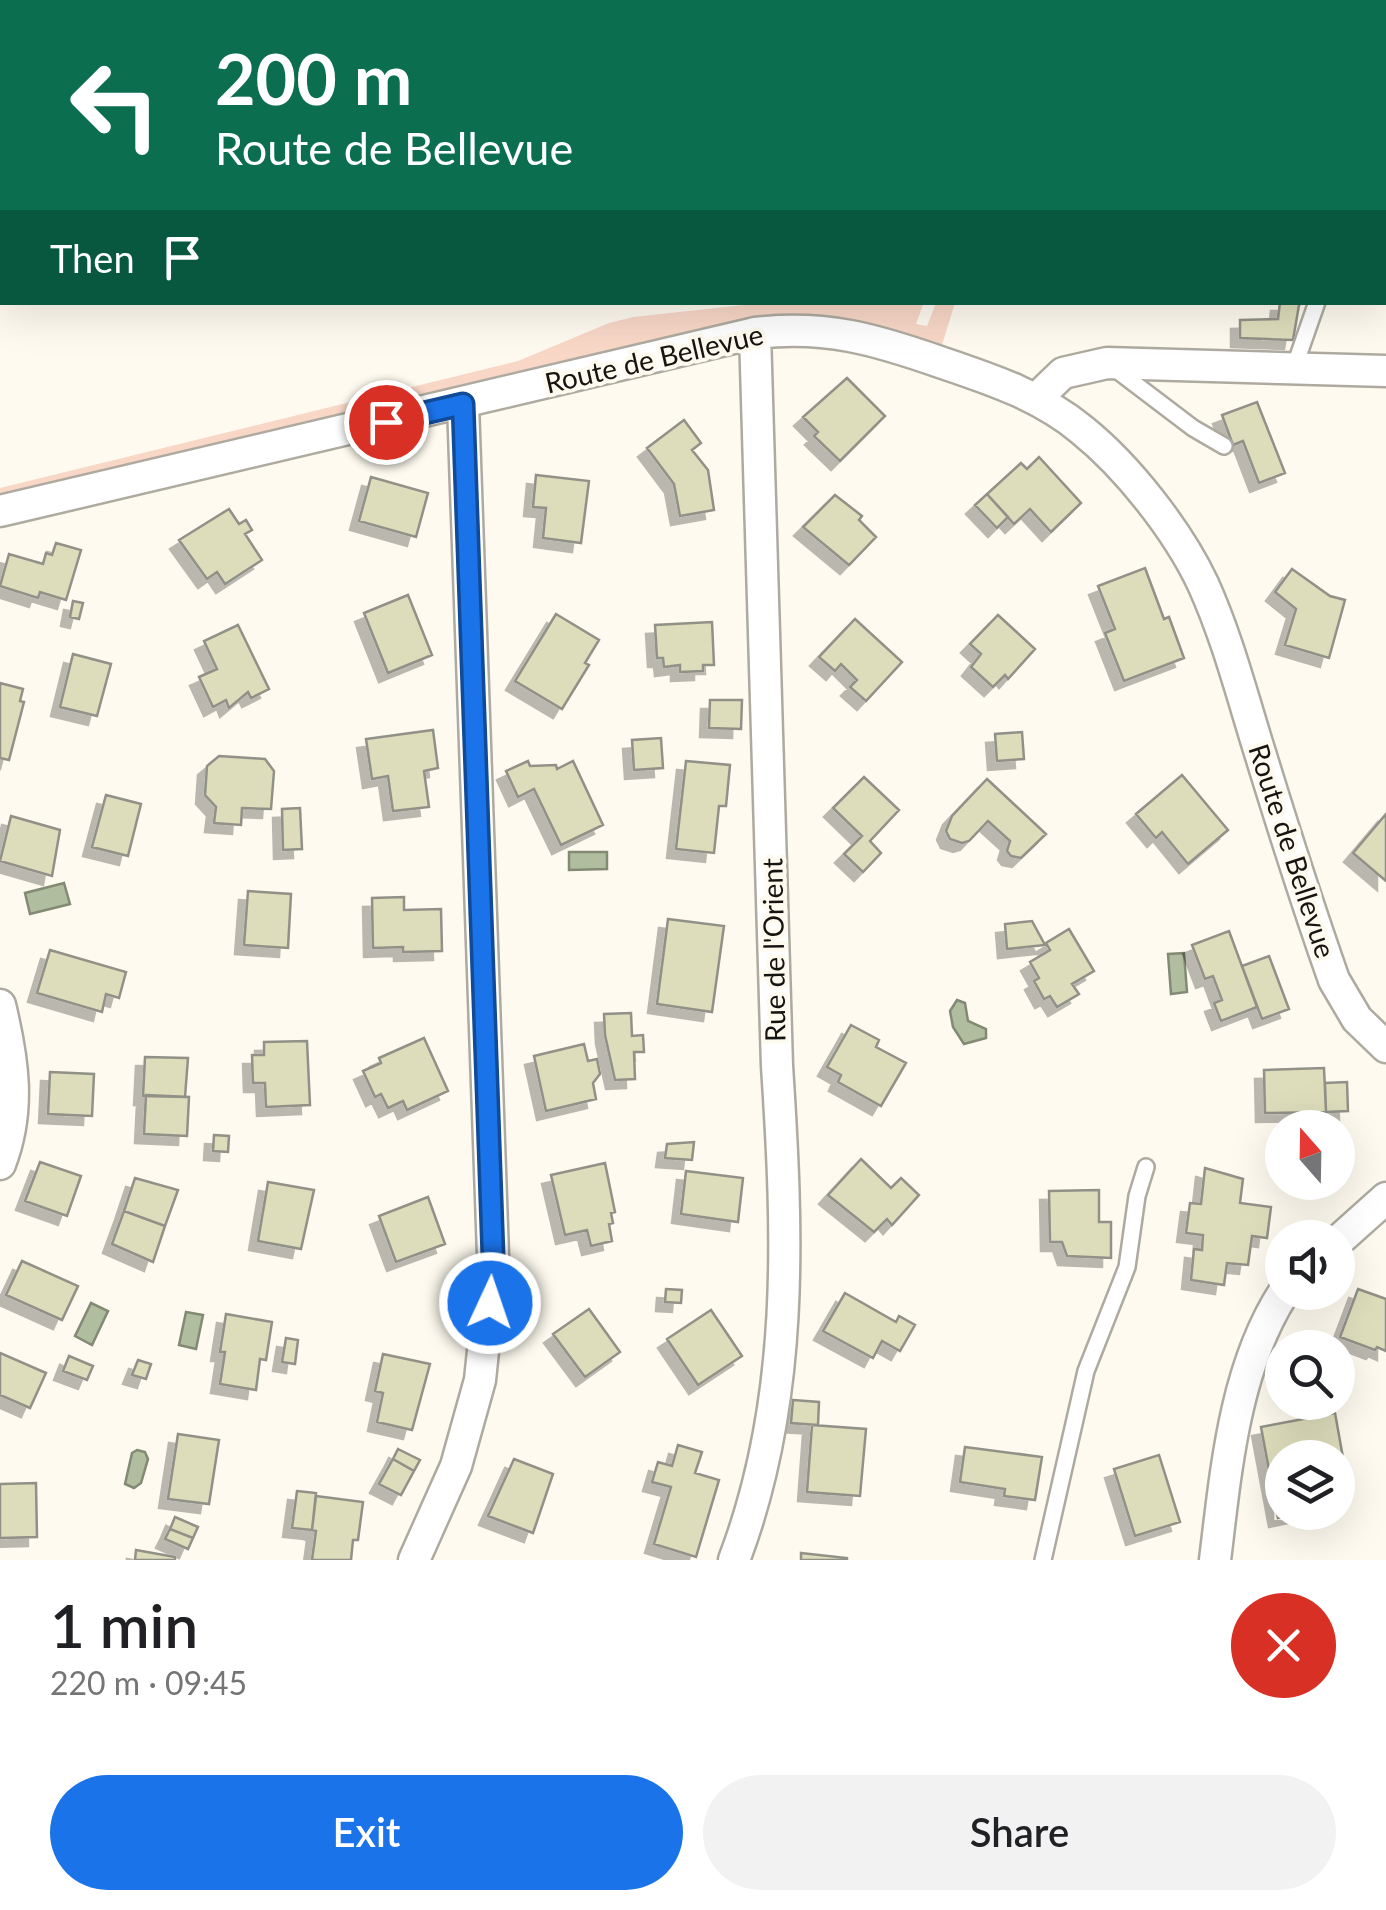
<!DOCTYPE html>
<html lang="en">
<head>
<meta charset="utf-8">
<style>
	body { margin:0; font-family:Lato,sans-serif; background:#f2f2f2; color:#202124; height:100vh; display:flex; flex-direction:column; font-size:38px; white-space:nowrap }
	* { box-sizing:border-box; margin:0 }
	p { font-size:32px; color:#757577 }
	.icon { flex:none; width:55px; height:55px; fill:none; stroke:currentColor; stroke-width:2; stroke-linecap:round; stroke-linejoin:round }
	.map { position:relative; height:1560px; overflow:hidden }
	.drawer { display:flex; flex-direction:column; background:#fff; flex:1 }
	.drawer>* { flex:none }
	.guide { position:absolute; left:0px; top:0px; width:1388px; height:305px; box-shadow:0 10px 40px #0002; background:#0b6e4f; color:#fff; overflow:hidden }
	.needle { width:65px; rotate:340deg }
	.controls { position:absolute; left:1265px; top:1110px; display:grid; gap:20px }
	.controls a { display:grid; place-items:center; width:90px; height:90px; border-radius:50%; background:#fff; box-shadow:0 10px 40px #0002; font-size:50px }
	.pin { position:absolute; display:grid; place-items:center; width:85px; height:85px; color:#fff; margin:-42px; border:5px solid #fff; border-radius:50%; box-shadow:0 2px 10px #0007 }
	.me { position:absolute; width:110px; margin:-55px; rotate:3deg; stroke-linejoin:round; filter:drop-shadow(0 0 8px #0008) }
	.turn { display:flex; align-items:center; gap:35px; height:210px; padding:0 50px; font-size:45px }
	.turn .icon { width:130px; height:130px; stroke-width:2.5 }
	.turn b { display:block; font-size:70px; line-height:85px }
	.then { display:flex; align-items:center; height:95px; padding:0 50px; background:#0003; gap:20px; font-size:38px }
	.round { display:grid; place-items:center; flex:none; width:105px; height:105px; border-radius:52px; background:#f2f2f2 }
	.overview { display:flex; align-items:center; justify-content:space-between; height:170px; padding:0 50px }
	h1 { font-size:60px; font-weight:600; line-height:75px }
	.cta { display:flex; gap:20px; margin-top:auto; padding:20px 50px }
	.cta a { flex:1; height:115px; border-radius:60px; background:#1a73e8; color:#fff; font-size:40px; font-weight:600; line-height:115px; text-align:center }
	.cta a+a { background:#f2f2f2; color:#202124 }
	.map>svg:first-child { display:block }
	.green { fill:#f8d7c7 }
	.water { fill:#b0bd9f; stroke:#828a74; stroke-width:2.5 }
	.building { fill:#dddcbb; stroke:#919187; stroke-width:2.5; filter:url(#shadow) }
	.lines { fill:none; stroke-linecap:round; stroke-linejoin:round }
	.service-casing { stroke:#aeaaa0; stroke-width:20 }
	.minor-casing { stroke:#aeaaa0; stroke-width:35 }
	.tertiary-casing { stroke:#aeaaa0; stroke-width:42 }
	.service { stroke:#fff; stroke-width:15 }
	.minor { stroke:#fff; stroke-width:30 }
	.tertiary { stroke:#fff; stroke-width:38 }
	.route-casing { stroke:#114b97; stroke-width:25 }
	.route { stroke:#1a73e8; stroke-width:18 }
	.labels { text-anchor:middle; stroke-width:8; stroke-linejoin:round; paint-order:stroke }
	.street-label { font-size:28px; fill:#161410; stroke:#fefaef }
</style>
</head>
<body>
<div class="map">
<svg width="1386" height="1560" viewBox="0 0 1386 1560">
	<defs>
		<filter id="shadow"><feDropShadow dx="-9" dy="9" stdDeviation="0" flood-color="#0004"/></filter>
	</defs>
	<rect width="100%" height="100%" fill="#fefaef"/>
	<path class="green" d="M924,302L916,324L927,326L936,303H955L937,361L794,329L0,511V488L518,361L609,323L633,317L763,303Z"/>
	<path class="water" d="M607,852V869L569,870V852Z
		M64,883L70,904L30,914L25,893Z
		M1184,953L1187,992L1171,994L1168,954Z
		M957,1000L965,1003L968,1021L986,1029V1038L964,1044L953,1027L950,1011Z
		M91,1303L108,1311L92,1345L75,1336Z
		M186,1312L203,1315L196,1349L179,1345Z
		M137,1450L145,1452L148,1459L141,1483L134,1488L125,1484L132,1453Z"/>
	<path class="building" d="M1077,0H1153L1156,2H1080Z
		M1280,302H1303L1299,305L1293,340L1240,338V320L1278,319Z
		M847,378L885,416L840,461L814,436L818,432L803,417Z
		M1257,402L1285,473L1259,483L1243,441L1233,445L1222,415Z
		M684,420L701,443L692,450L708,470L714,510L680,516L674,484L647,448Z
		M1039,457L1081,503L1051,532L1030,509L1014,524L987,494L1021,463L1027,469Z
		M536,475L589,481L581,543L543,538L546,508L533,507Z
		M371,477L428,493L416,537L359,521Z
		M987,494L1008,517L997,528L975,505Z
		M835,495L862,516L859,520L876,537L849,565L803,527Z
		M229,509L239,524L246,520L252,530L245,534L262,560L225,584L217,572L207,579L179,540Z
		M56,543L81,550L66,600L40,592L38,598L0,586L9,554L43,564L46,553L52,555Z
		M1145,568L1164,619L1169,617L1184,658L1124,681L1105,633L1115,629L1098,586Z
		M1292,569L1330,596L1345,600L1329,658L1285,645L1296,609L1275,592Z
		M408,595L432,655L388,673L364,613Z
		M73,601L83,603L79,619L70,617Z
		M556,614L599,640L585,663L589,665L562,709L515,681Z
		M998,615L1035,649L1008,679L1005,675L993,687L971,667L981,654L970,644Z
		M855,619L902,662L866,701L850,687L857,680L841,664L835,671L819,657Z
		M712,622L714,665H703V671L680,672V665L664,667L663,658H657L655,625Z
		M238,625L269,689L251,698L248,692L229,708L226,700L213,707L199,677L217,669L204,641Z
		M73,654L111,664L97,716L60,707Z
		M0,683L23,689L20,701L24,702L9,760L0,758Z
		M710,700H742L741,729L709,728Z
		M433,730L438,768L424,771L429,807L393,811L388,776L372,779L366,739Z
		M1022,732L1024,759L997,761L995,734Z
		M661,738L663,768L634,770L632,740Z
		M219,756L265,759L274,771L271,809L242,808L241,825L214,823L216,807L205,795L207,766Z
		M528,761L530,766L556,765L557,769L573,761L603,825L561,845L534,789L518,797L506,771Z
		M686,761L730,765L726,806H719L714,853L676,849Z
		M1182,775L1228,830L1188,864L1162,832L1156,838L1136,814Z
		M864,777L899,810L870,841L881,853L863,872L844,854L862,836L833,808Z
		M987,779L1046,834L1021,858L1011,856L1007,851L1010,841L988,821L969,841L962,843L950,839L946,831L952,816Z
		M106,795L141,804L128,856L92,847Z
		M300,808L302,849L283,850L282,809Z
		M1386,814V881L1353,853Z
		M11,816L60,830L52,876L0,861Z
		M248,891L291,894L288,948L244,945Z
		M404,897V910L441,909L442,951L403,952V947L373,948L372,898Z
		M668,919L724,926L712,1012L657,1004Z
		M1032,921L1045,945L1007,949L1005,924Z
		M1069,929L1094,971L1072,984L1079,994L1057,1007L1050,996L1044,999L1034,981L1039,978L1030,962L1050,950L1046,943Z
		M1229,931L1257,1007L1221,1021L1214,1003L1222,1000L1213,976L1205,979L1192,945Z
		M50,950L126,972L119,998L106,994L102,1012L37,993Z
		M1269,956L1289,1009L1262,1019L1242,966Z
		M631,1013L632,1036L643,1035L644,1052H634L635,1079L615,1080L605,1035L604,1014Z
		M851,1025L879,1040L876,1047L906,1063L881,1106L838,1082L841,1075L827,1067Z
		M424,1038L448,1091L407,1110L403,1101L388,1108L381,1094L375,1097L363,1071L381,1063L379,1058Z
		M307,1041L310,1105L266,1107L265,1083H253L252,1055H264V1042Z
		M584,1044L588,1061L597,1059L600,1074L593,1083L596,1099L546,1111L534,1056Z
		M145,1057L188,1058L185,1097L143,1096Z
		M1324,1068L1326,1112L1265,1113L1264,1070Z
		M50,1072L94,1074L92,1116L48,1114Z
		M1347,1082L1348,1111L1326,1112L1325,1083Z
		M146,1095L189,1097L187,1136L144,1134Z
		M214,1135L229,1136L228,1152L213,1151Z
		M694,1142L692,1160L665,1158L667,1144Z
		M861,1159L891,1188L901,1178L919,1195L892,1225L887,1219L874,1232L828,1195Z
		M40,1162L81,1176L67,1216L25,1201Z
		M605,1163L615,1212L611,1213L613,1223L609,1224L612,1241L591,1246L587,1230L565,1235L551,1175Z
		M1205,1168L1243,1179L1240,1203L1271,1207L1267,1238L1252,1236L1248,1265L1227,1263L1224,1285L1191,1280L1194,1249L1202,1250L1203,1235L1186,1233L1190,1203L1201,1204Z
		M686,1171L743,1178L738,1222L681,1214Z
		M135,1178L178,1190L165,1226L124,1211Z
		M268,1182L314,1190L301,1249L258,1241Z
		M1099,1190V1222H1111V1258L1067,1256L1062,1242H1050L1049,1191Z
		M428,1197L445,1244L396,1262L379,1216Z
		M124,1211L165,1226L153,1262L112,1244Z
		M22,1261L78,1286L62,1320L6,1295Z
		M666,1289L682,1290L681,1303L665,1302Z
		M1358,1289L1386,1299V1351L1377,1347L1375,1350L1340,1337Z
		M845,1293L896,1322L899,1316L915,1325L900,1351L882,1341L873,1358L823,1331Z
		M589,1309L620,1352L585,1377L553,1334Z
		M711,1310L742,1356L698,1385L667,1339Z
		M226,1314L272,1322L266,1360L260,1359L256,1390L220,1384L225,1352H220Z
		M286,1338L298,1340L295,1364L282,1362Z
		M0,1353L46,1373L30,1408L0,1395Z
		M383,1354L430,1364L412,1430L377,1422L383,1393L375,1391Z
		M69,1356L93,1366L87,1380L63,1371Z
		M138,1360L151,1364L146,1379L132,1375Z
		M793,1400L819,1402L818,1425L791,1423Z
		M1335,1413L1347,1480L1338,1482V1458H1282V1512L1302,1513L1278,1518L1261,1427Z
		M812,1425L866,1429L860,1496L807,1492Z
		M178,1434L219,1440L209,1504L168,1499Z
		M678,1445L702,1452L695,1473L719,1480L696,1557L654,1544L671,1487L652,1482L658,1462L672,1466Z
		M965,1447L1042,1457L1035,1500L1004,1496L1005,1489L960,1482Z
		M398,1449L420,1460L414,1471L393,1459Z
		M1159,1455L1180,1522L1135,1536L1114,1469Z
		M393,1459L414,1471L401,1495L379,1484Z
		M514,1459L553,1474L533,1533L488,1516Z
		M36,1483L37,1537L0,1538V1484Z
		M297,1491L316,1493L312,1530L292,1528Z
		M316,1496L363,1502L358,1540H353L351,1560H312L316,1531L312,1530Z
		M175,1517L198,1527L193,1538L170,1529Z
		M170,1529L193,1538L188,1549L165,1539Z
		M136,1550L175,1557V1560H135Z
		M801,1553L847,1558V1560H801Z"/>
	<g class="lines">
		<g class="service-casing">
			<path id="service" d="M1332,0L1334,2
				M1385,37V40
				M1114,368L1193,428L1224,446
				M1294,368L1317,302
				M1043,1560L1086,1371L1127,1267L1137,1196L1146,1167"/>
		</g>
		<g class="minor-casing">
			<path id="minor" d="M1036,399L1063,373L1107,363L1386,371
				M0,511L755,333C826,325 874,339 940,362C990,379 1040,395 1082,430C1128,467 1178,531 1203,584C1228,639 1243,699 1261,756C1284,831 1308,906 1334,980L1357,1019L1386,1047
				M0,1005C13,1059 21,1110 0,1164
				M1338,1241L1386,1198
				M414,1560L456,1466L480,1380L493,1255L463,404
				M734,1560C795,1400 788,1233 777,1066L755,333
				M1215,1560C1226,1471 1234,1369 1284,1292"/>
		</g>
		<g class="tertiary-casing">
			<path id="tertiary" d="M61,2L63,0
				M0,112L2,108"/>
		</g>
		<use href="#service" class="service"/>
		<use href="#minor" class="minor"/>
		<use href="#tertiary" class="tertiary"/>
	</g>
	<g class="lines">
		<g class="route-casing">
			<path id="route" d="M386,422L463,404L493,1256L490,1303"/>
		</g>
		<use href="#route" class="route"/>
	</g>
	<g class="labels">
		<g class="street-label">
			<text transform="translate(654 359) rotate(-13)" y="10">Route de Bellevue</text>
			<text transform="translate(1292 851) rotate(72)" y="10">Route de Bellevue</text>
			<text transform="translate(774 950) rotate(-91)" y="10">Rue de l'Orient</text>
		</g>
	</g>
</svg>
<div class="controls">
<a><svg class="needle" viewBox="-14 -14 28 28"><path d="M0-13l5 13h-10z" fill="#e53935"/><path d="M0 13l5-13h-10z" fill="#757577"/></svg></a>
<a><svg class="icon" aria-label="sound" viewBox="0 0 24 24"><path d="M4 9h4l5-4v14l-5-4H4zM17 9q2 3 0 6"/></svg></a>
<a><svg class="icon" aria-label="search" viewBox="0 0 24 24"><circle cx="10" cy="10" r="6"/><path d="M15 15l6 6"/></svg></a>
<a><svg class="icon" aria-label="layers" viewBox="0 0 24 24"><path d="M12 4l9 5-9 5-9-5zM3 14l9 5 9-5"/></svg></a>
</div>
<div class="pin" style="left:386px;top:422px;background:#d93025"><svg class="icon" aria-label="arrive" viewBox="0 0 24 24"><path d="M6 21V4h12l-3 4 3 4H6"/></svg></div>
<svg class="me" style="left:490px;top:1303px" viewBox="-20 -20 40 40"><circle r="17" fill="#1a73e8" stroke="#fff" stroke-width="3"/><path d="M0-11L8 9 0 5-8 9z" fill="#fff"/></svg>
<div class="guide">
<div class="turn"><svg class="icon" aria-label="left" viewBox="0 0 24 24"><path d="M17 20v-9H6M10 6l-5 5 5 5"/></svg><div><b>200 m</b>Route de Bellevue</div></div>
<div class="then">Then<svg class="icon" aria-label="arrive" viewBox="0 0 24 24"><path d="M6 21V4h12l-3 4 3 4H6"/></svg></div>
</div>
</div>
<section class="drawer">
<div class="overview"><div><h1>1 min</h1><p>220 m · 09:45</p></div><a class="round" style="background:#d93025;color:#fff"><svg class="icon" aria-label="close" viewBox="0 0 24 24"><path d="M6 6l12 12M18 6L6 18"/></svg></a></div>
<div class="cta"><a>Exit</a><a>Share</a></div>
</section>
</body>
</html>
